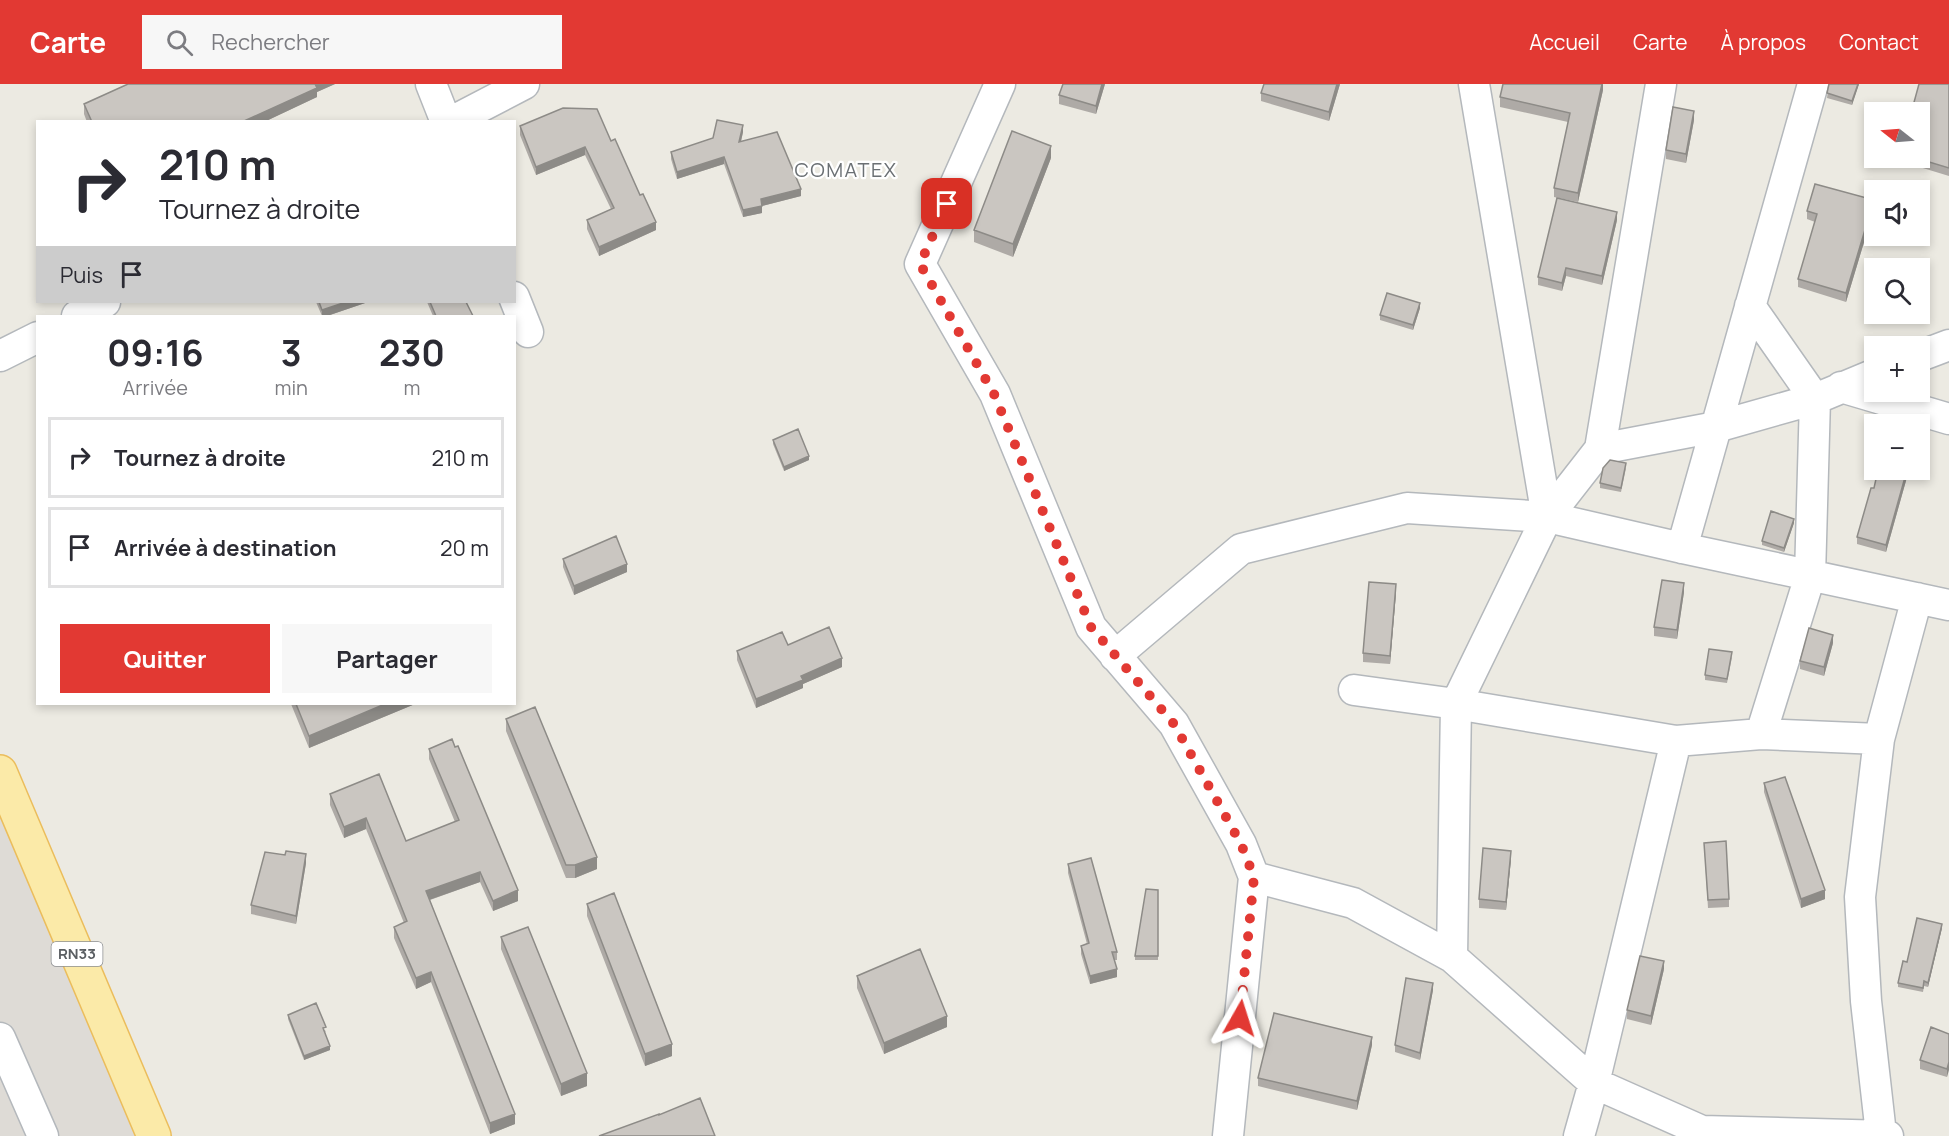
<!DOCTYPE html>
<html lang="fr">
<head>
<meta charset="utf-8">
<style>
	body { margin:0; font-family:Manrope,sans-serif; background:#f7f7f7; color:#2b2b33; height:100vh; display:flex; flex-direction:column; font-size:22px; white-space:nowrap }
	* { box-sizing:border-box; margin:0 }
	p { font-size:20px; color:#7c7c81 }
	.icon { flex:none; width:33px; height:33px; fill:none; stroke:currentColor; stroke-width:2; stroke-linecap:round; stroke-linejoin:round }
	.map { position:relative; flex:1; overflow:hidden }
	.side { position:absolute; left:36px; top:231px; width:480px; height:390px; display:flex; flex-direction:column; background:#fff; border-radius:0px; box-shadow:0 3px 9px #0003 }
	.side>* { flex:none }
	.banner { position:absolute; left:36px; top:36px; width:480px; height:183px; border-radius:0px; box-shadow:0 3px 9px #0003; background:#fff; color:#2b2b33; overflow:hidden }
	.needle { width:39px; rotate:287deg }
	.controls { position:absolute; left:1864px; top:18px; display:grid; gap:12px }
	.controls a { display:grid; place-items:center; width:66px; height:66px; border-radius:0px; background:#fff; box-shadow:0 3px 9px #0003; font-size:30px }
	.pin { position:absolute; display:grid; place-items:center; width:51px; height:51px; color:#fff; margin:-26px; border-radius:12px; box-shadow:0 3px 9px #0006 }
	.me { position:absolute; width:66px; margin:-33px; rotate:6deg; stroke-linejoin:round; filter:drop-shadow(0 0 4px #0008) }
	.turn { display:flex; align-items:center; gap:21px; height:126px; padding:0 24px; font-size:27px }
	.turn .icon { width:78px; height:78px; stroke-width:2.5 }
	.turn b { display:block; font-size:42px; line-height:51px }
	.then { display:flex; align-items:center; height:57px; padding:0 24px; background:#0003; gap:12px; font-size:22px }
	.eta { display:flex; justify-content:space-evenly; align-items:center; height:102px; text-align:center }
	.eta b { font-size:36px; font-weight:700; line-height:42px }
	.primary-button { display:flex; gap:12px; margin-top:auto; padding:12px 24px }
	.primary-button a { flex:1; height:69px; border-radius:0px; background:#e23933; color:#fff; font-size:24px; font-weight:700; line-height:69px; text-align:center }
	.primary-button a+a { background:#f7f7f7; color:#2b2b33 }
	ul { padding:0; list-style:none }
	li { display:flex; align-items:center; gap:18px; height:81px; margin:0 12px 9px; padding:0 12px; border:3px solid #e1e1e2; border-radius:0px }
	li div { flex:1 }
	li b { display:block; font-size:22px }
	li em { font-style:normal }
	header { display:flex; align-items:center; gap:36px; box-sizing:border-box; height:84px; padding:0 30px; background:#e23933; color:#fff }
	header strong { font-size:28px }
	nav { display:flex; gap:33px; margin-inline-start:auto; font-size:21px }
	.search { width:420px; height:54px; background:#f7f7f7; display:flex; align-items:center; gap:15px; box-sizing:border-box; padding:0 21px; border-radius:0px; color:#7c7c81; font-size:22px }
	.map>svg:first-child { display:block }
	.industrial { fill:#dedbd6 }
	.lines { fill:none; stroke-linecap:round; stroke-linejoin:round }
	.minor-casing { stroke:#b4b8bc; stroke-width:33 }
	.major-casing { stroke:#ebbd5c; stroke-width:36 }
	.minor { stroke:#fff; stroke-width:30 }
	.major { stroke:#fbeaa8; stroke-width:33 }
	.wall { fill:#aeaaa6 }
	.shaded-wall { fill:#8d8b87 }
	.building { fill:#cac6c1; stroke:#8d8b87; stroke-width:1.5 }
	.route { stroke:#e23933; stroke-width:10; stroke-dasharray:0 18 }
	.labels { text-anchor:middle; stroke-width:4.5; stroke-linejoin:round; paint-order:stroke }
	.shield { fill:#fff; stroke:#8c8e91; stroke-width:1.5 }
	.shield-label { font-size:15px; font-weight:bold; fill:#5a5e62 }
	.quarter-label { font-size:20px; letter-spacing:1.5px; fill:#6b7074; stroke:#fff }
</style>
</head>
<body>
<header>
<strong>Carte</strong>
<div class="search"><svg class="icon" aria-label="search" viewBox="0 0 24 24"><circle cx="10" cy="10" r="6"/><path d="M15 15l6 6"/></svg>Rechercher</div>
<nav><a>Accueil</a><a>Carte</a><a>À propos</a><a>Contact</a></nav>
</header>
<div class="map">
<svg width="1949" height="1052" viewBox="0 0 1949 1052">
	<rect width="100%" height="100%" fill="#eceae2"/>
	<path class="industrial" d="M0,722L135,1052H0Z"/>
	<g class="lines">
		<g class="minor-casing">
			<path id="minor" d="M431,0L446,38
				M1000,0L920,180L995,310L1091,543L1174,640L1241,760L1254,793L1228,1052
				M1474,0L1547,433
				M451,38L524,0
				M514,213L528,248
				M1750,222L1815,315L1810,492L1761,650
				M77,232L105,218
				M0,272L38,253
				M1920,272L1949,261
				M1841,303L1949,335
				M1600,365L1716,343L1815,315L1875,290
				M1682,464L1813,0
				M1115,572L1241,465L1407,424L1547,433L1682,464L1949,521
				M1354,606L1456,620L1676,657L1761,650L1879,655
				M1254,793L1353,819L1452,873L1594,999L1702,1047L1888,1052
				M1452,873L1456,620L1547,433L1600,365L1661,0
				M0,954L43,1052
				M1881,1050L1866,917L1860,813L1879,655L1917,514
				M1579,1052L1594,999L1676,657"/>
		</g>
		<g class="major-casing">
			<path id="major" d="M0,688L154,1052"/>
		</g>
		<use href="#minor" class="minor"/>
		<use href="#major" class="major"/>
	</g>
	<path class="wall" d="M128,0H335L317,8V13L264,38H87L84,30V20Z
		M1105,0L1096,30L1059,20V11Z
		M1340,0L1329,37L1261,17V9Z
		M1603,0V6L1578,118L1554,113V104L1568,38L1500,23V13Z
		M1829,0H1859L1852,21L1827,14Z
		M1949,0V92L1913,81V74H1920L1926,33L1920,32V28H1913V22Z
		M1694,36L1686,79L1666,75V66Z
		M520,42L611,57L656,146L599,172L587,145V136L611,125L585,71L536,91L520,51Z
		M743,48L741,58L801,112L762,122V129L743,133L724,80L677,95L671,75V68Z
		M1051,74L1013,173L974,158V146Z
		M1874,125L1846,218L1798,203V195L1815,138L1807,135V127Z
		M1617,136L1602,201L1566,192L1562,207L1538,201V193Z
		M316,218H368L327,232H322Z
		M427,218H466L473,232H433Z
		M1420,224L1413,246L1380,236V231Z
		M773,356L809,376L784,387L773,360Z
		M1626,384L1621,408L1600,404V399Z
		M1878,386H1909L1886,468L1857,460V453L1874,404Z
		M1794,439L1784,468L1762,461V457Z
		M563,475L627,488L574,511L563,483Z
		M1684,508L1677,555L1654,552V543Z
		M1396,509L1390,580L1363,578V569Z
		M1833,559L1824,592L1800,585V577Z
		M788,561L842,583L803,600V604L756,624L737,576V567Z
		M1732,573L1727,599L1705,596V591Z
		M291,620H415L309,664Z
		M506,635L597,785L575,794H566L506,647Z
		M429,665L518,817L493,827L480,798L430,816L515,1040L490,1050L431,898L416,905L394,854V843L404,839L366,745L344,754L330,721V710L406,757L455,738L429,675Z
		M1764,699L1825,815L1801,824L1764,708Z
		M1704,759L1729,815V823L1708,824Z
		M1511,775L1506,826L1479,824V815Z
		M306,779L296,840L251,830V821Z
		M1068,780L1117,868V876H1114L1117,893L1090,900L1081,870V862L1087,860L1068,789Z
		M1158,806V876H1135V872Z
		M587,820L672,972L645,982L587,832Z
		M1942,844L1928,903L1924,902L1923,908L1898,903V899L1907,878Z
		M501,853L587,1002L561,1012L501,865Z
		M1664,885L1651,941L1627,935V926Z
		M857,892L947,943L884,970L857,904Z
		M1433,906L1420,976L1395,968V961Z
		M288,931L326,947L325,948L330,966L304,976L288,935Z
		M1949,950L1947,993L1920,985V976Z
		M1372,961L1357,1026L1258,1002V994Z"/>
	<path class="shaded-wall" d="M315,0H335L317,8V13L264,38H242Z
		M1102,0H1105L1096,30V22Z
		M1337,0H1340L1329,37V28Z
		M1602,0H1603V6L1578,118V109Z
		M1858,0H1859L1852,21V17Z
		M1694,27V36L1686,79V70Z
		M743,41V48L739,65V58Z
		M1051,62V74L1013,173V160Z
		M585,63V71L536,91V83Z
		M724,73V80L677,95V88Z
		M801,105V112L762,122V129L743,133V126L761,115Z
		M1874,116V125L1846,218V209Z
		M1617,128V136L1602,201V192Z
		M656,138V146L599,172V163Z
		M1566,184V192L1562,207V199Z
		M346,218H368L327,232H322V226Z
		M1420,219V224L1413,246V241Z
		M809,372V376L784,387V383Z
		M1907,386H1909L1886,468V461Z
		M1794,435V439L1784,468V464Z
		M627,480V488L574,511V502Z
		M1684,499V508L1677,555V546Z
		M1396,500V509L1390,580V572Z
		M1833,551V559L1824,592V583Z
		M842,574V583L803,600V604L756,624V615L801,592Z
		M385,620H415L309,664V652Z
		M366,734V745L344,754V743Z
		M1511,767V775L1506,826V818Z
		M306,770V779L296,840V832Z
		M597,773V785L575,794V781Z
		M480,788V798L426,817V807Z
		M518,806V817L493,827V817Z
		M1825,806V815L1801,824V815Z
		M1942,840V844L1928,903V899Z
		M1664,877V885L1651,941V932Z
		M1117,885V893L1090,900V892Z
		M431,888V898L416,905V894Z
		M1433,899V906L1420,976V969Z
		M947,932V943L884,970V959Z
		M1372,953V961L1357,1026V1017Z
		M672,960V972L645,982V970Z
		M330,962V966L304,976V972Z
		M1949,978V986L1947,993V985Z
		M587,989V1002L561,1012V1000Z
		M515,1030V1040L490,1050V1039Z"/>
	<path class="building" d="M128,0H315L317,4L242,38H92L84,20Z
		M1063,0H1102L1096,22L1059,11Z
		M1264,0H1337L1329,28L1261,9Z
		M1503,0H1602L1578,109L1554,104L1570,29L1500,13Z
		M1829,0H1858L1852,17L1827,9Z
		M1919,0H1949V84L1916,74H1920V51L1928,26L1913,22Z
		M1673,23L1694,27L1686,70L1666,66Z
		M563,24L597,25L611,57L615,55L640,111L643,110L656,138L599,163L587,136L614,124L585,63L536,83L520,42Z
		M717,36L743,41L739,58L777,48L801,105L761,115L762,122L743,126L724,73L677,88L671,68L713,54Z
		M1012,47L1051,62L1013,160L974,146Z
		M1815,100L1874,116L1846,209L1798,195L1817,130L1807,127Z
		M1557,114L1617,128L1602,192L1566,184L1562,199L1538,193Z
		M1387,209L1420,219L1413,241L1380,231Z
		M319,218H346L322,226Z
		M430,218H466L473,232H436Z
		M798,345L809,372L784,383L773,356Z
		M1610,376L1626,379L1621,404L1600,399L1603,384Z
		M1878,386H1907L1886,461L1857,453L1871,404H1874Z
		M1771,427L1794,435L1784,464L1762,457Z
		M616,452L627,480L574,502L563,475Z
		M1662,496L1684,499L1677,546L1654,543Z
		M1369,498L1396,500L1390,572L1363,569Z
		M829,543L842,574L801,592L803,596L756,615L737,567L782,548L788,561Z
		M1809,544L1833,551L1824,583L1800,577Z
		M1709,565L1732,568L1727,595L1705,591Z
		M296,620H385L309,652Z
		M535,623L597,773L575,781H566L506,635Z
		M452,655L455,663L458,662L518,806L493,817L480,788L426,807L515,1030L490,1039L431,888L416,894L394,843L407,837L366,734L344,743L330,710L379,690L406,757L459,736L429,665Z
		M1785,693L1825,806L1801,815L1764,699Z
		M1726,757L1729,815L1708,816L1704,759Z
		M1483,764L1511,767L1506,818L1479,815Z
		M286,767L306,770L296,832L251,821L265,768L285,771Z
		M1091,774L1117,868H1112L1117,885L1090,892L1081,862L1089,859L1068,780Z
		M1146,805L1158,806V872H1135Z
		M614,809L672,960L645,970L587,820Z
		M1917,834L1942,840L1928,899L1924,897L1923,904L1898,899L1903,877L1907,878Z
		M528,843L587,989L561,1000L501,853Z
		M920,865L947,932L884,959L857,892Z
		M1640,872L1664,877L1651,932L1627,926Z
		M1406,894L1433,899L1420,969L1395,961Z
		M316,919L326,943L323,944L330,962L304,972L288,931Z
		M1274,929L1372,953L1357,1017L1258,994Z
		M1931,943L1949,950V978L1947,985L1920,976Z
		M700,1014L715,1052H599L659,1030V1031Z"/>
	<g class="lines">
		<path class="route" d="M947,120L920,180L994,310L1091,543L1174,640L1241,760L1254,793L1240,934"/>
	</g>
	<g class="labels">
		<rect class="shield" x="51.5" y="858" width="51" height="24" rx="4.5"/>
		<g class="shield-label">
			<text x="77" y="875">RN33</text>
		</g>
		<g class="quarter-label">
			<text x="846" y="93">COMATEX</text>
		</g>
	</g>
</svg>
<div class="controls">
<a><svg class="needle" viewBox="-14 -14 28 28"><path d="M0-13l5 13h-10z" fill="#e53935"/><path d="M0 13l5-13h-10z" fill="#7c7c81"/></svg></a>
<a><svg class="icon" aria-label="sound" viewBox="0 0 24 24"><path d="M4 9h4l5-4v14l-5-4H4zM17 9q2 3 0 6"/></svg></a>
<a><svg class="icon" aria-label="search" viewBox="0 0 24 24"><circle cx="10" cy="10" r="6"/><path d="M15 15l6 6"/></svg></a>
<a>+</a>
<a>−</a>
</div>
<div class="pin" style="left:947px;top:120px;background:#d93025"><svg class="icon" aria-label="arrive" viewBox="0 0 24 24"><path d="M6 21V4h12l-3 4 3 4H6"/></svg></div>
<svg class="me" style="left:1240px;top:934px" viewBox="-20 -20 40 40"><path d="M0-17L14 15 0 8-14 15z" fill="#e23933" stroke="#fff" stroke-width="4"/></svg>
<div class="banner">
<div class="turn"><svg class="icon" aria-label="right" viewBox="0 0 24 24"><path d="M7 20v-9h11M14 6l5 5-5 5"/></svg><div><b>210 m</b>Tournez à droite</div></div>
<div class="then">Puis<svg class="icon" aria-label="arrive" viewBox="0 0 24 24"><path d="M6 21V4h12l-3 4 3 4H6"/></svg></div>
</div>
<section class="side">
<div class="eta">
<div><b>09:16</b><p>Arrivée</p></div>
<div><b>3</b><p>min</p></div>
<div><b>230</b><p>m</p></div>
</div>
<ul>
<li><svg class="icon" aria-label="right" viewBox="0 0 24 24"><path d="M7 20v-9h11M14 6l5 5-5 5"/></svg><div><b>Tournez à droite</b></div><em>210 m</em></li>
<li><svg class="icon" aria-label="arrive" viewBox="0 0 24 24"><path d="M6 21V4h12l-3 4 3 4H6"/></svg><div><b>Arrivée à destination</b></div><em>20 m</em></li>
</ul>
<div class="primary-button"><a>Quitter</a><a>Partager</a></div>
</section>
</div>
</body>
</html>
